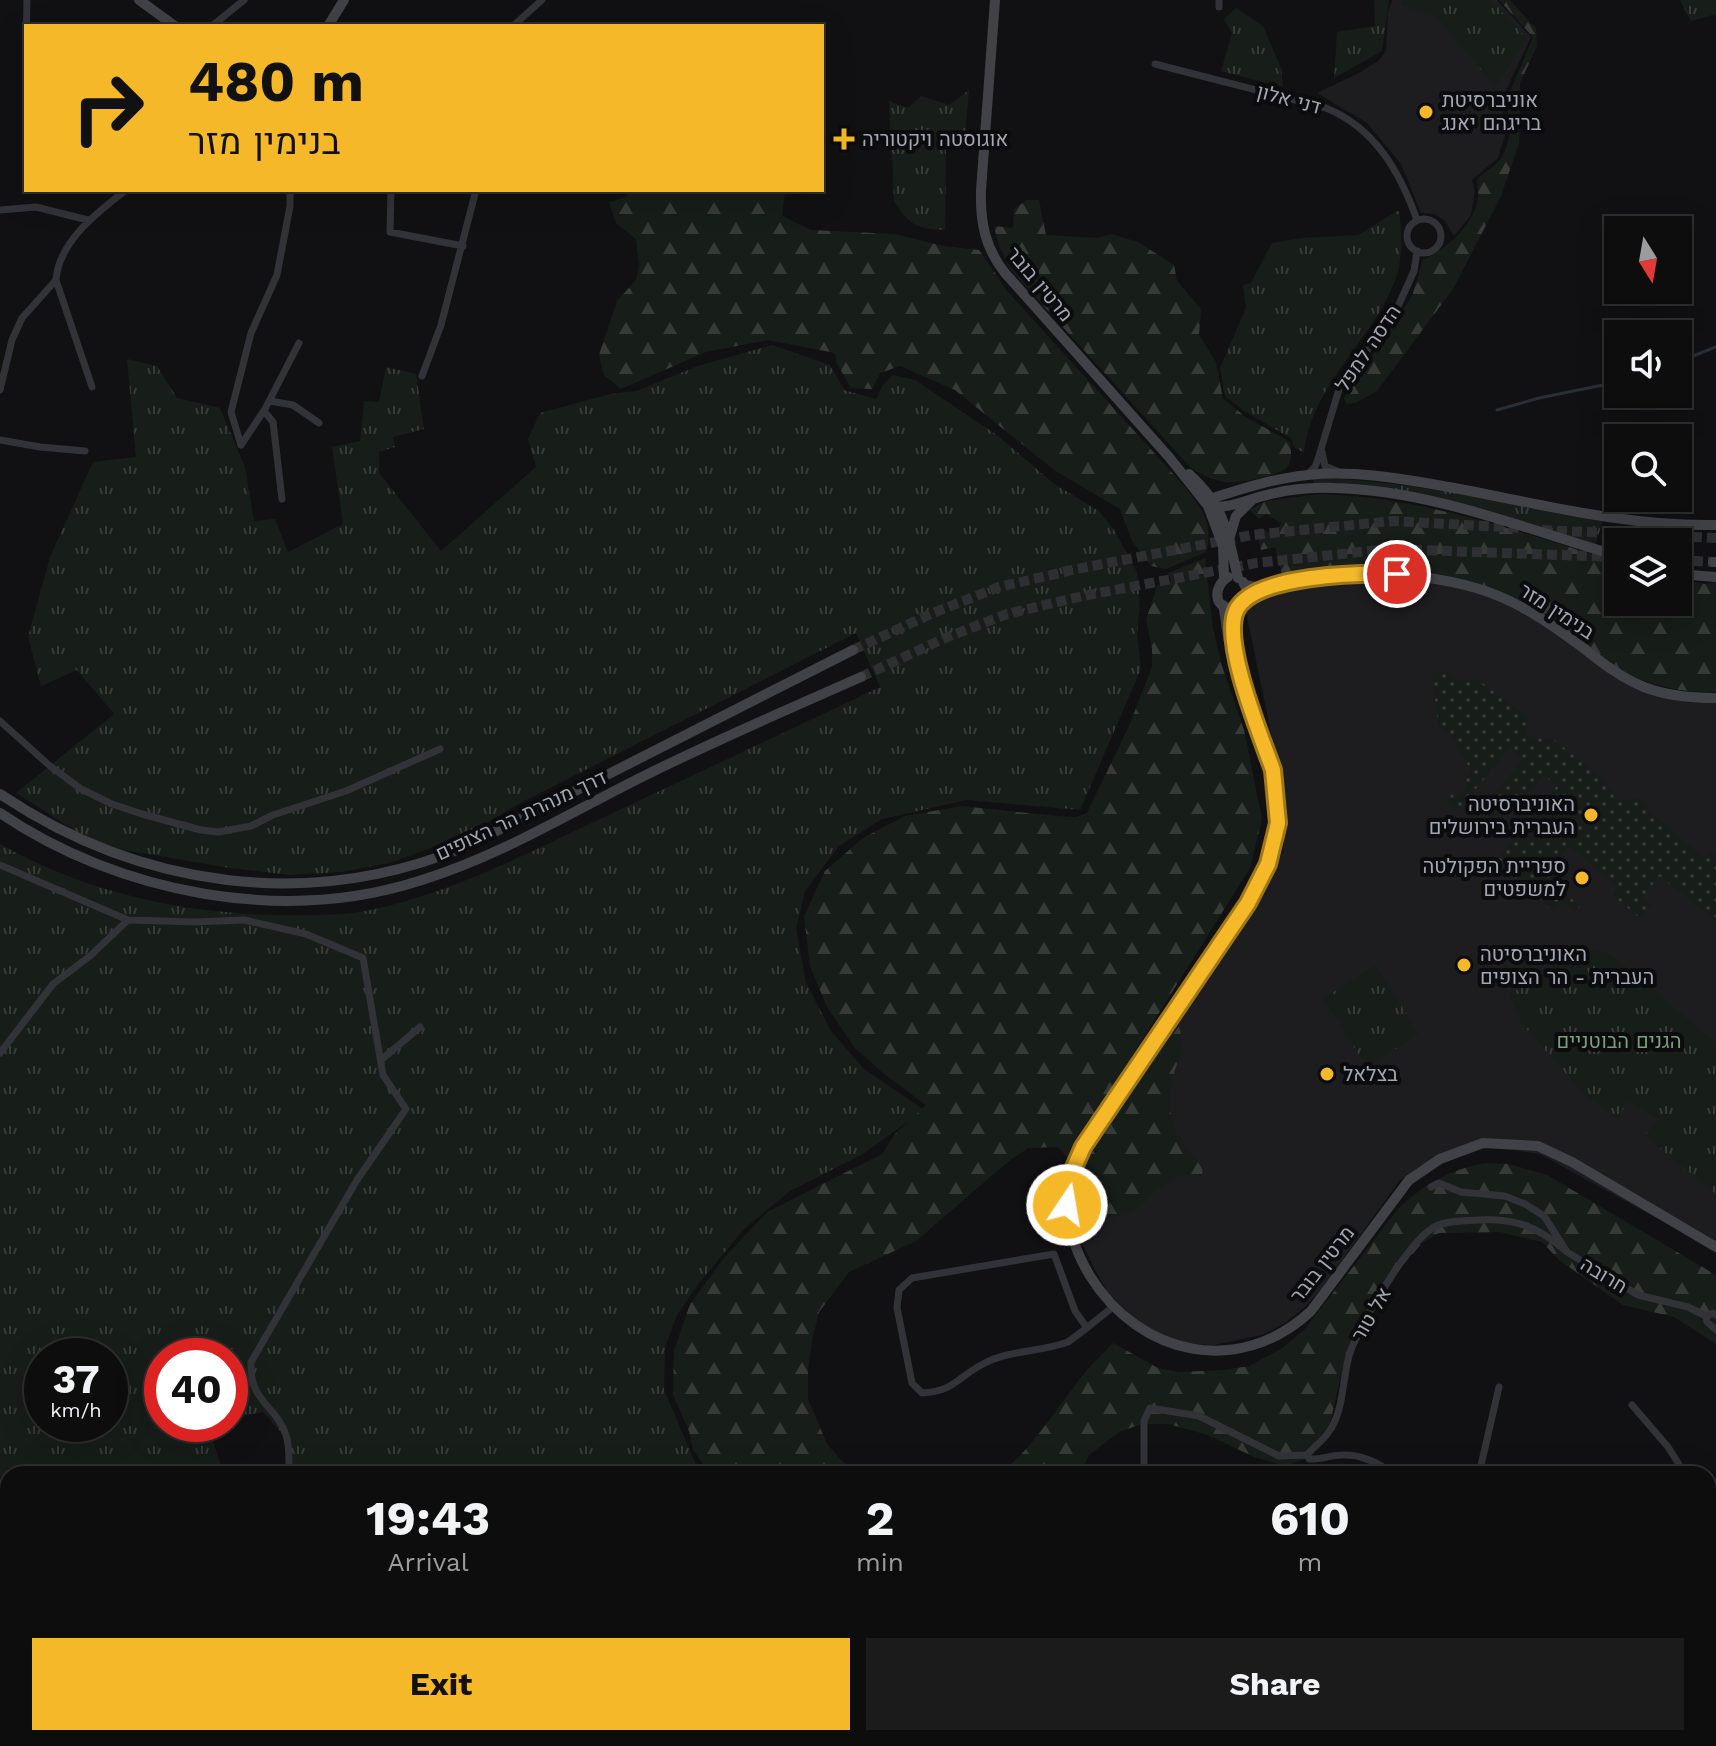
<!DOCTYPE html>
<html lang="en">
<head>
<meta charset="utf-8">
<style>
	body { margin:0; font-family:"Work Sans",Heebo,sans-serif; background:#1b1b1c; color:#f1f3f6; height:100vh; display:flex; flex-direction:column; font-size:30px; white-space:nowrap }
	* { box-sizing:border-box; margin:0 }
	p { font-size:26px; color:#9a9c9e }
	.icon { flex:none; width:44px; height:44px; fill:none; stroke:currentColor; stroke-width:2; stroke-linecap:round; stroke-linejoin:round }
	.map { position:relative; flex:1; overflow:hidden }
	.panel { position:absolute; left:0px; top:1466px; width:1716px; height:280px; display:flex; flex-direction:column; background:#0d0d0e; border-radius:24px 24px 0 0; box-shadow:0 8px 32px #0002,0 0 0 2px #2d2d2e }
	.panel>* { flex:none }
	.banner { position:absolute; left:24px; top:24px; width:800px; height:168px; border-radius:0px; box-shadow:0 8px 32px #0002,0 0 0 2px #2d2d2e; background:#f4b828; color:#111; overflow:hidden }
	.needle { width:52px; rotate:169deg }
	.fabs { position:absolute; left:1604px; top:216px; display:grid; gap:16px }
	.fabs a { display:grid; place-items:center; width:88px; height:88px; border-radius:0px; background:#0d0d0e; box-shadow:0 8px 32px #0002,0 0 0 2px #2d2d2e; font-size:40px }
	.speed { position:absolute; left:24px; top:1338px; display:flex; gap:16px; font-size:40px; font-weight:700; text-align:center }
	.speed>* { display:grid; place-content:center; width:104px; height:104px; border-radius:50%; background:#0d0d0e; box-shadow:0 8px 32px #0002,0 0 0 2px #2d2d2e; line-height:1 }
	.speed small { font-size:20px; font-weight:400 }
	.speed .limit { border:12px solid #d22; background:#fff; color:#111 }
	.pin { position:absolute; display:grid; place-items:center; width:68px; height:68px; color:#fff; margin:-34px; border:4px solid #fff; border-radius:50%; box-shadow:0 2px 8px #0007 }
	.me { position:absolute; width:88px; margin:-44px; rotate:12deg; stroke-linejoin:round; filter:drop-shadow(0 0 6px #0008) }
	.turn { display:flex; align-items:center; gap:28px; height:168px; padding:0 32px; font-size:36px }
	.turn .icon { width:104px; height:104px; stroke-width:2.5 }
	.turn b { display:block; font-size:56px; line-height:68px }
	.eta { display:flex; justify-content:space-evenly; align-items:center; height:136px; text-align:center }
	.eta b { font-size:48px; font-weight:700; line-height:56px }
	.action { display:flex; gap:16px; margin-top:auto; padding:16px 32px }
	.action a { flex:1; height:92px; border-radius:0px; background:#f4b828; color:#111; font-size:32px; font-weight:700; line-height:92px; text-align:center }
	.action a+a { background:#1b1b1c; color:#f1f3f6 }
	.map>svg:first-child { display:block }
	.built { fill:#1d1d20 }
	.grass { fill:url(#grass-tufts); fill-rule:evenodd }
	.forest { fill:url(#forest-firs) }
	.garden { fill:url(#garden-dots) }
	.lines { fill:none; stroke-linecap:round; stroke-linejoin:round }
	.stream { stroke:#282f36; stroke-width:3 }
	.secondary-tunnel { stroke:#2e2f33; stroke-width:10; stroke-dasharray:10 5; stroke-linecap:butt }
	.street { stroke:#323338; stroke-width:7 }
	.secondary { stroke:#404248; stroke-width:10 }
	.highway { stroke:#5e6069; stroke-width:12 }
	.route-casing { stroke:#9f781a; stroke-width:20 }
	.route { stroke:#f4b828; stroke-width:14 }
	.poi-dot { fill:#f4b828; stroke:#0c0c0e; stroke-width:3 }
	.labels { text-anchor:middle; stroke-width:8; stroke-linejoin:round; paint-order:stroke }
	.street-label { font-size:20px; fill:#a2a7b4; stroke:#0c0c0e }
	.poi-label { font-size:20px; fill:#a2a7b4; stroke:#0c0c0e; text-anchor:start }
	.park-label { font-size:20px; fill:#799f7d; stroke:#0c0c0e }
</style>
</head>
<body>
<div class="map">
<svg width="1716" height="1746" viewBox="0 0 1716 1746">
	<defs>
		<pattern id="grass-tufts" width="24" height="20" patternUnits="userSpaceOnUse" patternTransform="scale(2)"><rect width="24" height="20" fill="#171d19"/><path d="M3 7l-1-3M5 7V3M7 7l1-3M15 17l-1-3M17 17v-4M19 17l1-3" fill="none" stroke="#363b38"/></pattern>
		<pattern id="forest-firs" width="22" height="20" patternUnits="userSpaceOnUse" patternTransform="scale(2)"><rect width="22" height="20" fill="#171d19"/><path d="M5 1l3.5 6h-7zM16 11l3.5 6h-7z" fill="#363b38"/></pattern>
		<pattern id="garden-dots" width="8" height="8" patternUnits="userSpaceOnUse" patternTransform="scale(2)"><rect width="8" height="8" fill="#171d19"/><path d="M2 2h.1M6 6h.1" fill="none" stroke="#363b38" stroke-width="1.8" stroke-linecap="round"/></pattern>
	</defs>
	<rect width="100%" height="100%" fill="#111113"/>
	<path class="built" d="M1392,0H1497L1531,37L1501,101L1506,132L1498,158L1472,180L1475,191L1471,215L1454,236L1445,221L1434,214L1421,213L1401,164L1367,123L1317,93L1359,73L1378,61L1386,51L1388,12Z
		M1376,576L1483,591L1524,609L1650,694L1691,703L1716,702V1251L1540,1154L1489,1147L1459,1152L1420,1166L1400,1180L1322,1288L1305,1307L1285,1323L1262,1335L1214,1345L1193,1344L1169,1338L1151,1330L1131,1315L1107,1291L1094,1268L1082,1243L1073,1212L1078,1174L1088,1153L1275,868L1283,852L1287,810L1245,607L1260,595L1321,582Z"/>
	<path class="grass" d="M1374,0H1389L1382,51L1334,78L1337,32L1375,26Z
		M1402,0H1491L1527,39L1495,87L1438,18L1401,5Z
		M1680,0H1716V14L1691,21Z
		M1236,8L1263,26L1281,68L1283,87L1221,71L1232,33L1224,19Z
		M969,90L964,148L946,145L945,230C917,229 909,225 894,201L889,101L908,108L921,96L949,105Z
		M1399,210C1402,232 1403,256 1396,278C1373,341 1312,383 1304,453L1293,446L1292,439L1243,410L1225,396L1220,368L1246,308L1243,285L1251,283L1272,243L1302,238L1358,235Z
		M772,345L830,365L844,390L876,399L883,385L893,375L915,380L997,435L1053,483L1099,511L1114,530L1137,572L1140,604L1137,633L1141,669L1080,810L967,800L882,819L839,846L805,891L796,929L806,983L831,1031L864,1069L924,1110L863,1154L790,1191L745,1228L699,1283L677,1315L665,1347L664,1390L700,1474H293L288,1440L263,1412L230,1418V1356H162V1424H207L224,1474H8V1623L0,1604V844C90,895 193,916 297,915C321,915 346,915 370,910C450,894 526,854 600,819C694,775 787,731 880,687L856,633L524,801L467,835L389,863L342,872L290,875L230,868L100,846L16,793L114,714L77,670L41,686L28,637L50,557L93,462L136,457L127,359L157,366L177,398L220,408L245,467L254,521L275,519L288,552L343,524L332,447L360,441L364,401L379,402L386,367L416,374L424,429L393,437L395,447L379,452V473L441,551L536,467L528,439L540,413L610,394L636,391L698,366ZM42,1356H110V1424H42Z
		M1314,478C1412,481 1507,502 1603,520L1595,546C1504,520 1410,482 1313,484Z
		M1601,950L1617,959L1716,1043V1194L1645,1136L1657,1119L1628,1101L1617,1120L1586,1096L1522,1024L1509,995C1539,976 1565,952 1601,950Z
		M1375,965L1419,1034L1367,1067L1323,999Z"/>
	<path class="forest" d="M1499,0H1510L1536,29L1537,46L1520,83L1519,143L1501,196L1453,289L1377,391L1355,403L1346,404L1344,398L1412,296L1423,260C1446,249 1474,226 1478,198C1479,192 1477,186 1477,179C1484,173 1492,168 1498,162C1511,148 1513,120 1505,104L1533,37Z
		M631,190H785L782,216L811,230L894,234L944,246L979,250L1008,292L1186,488C1202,509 1214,525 1206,552L1166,569L1151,566L1132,541L1120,509L1054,470L955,390L900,366L880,373L872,389L851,388L837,364L835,353L768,340L706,352L621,389L604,375L599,355L617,301L636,280L639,265L636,239L616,223L609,202L627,197Z
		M1027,200H1039L1046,235L1097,238L1111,234L1138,242L1174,265L1177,281L1201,309L1199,335L1216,362L1223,399L1246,417L1290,442C1291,450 1293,460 1287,467C1279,476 1238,484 1225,482C1212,480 1201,475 1190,467L1010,269L998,243L994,226L1013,228L1014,209Z
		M1320,494C1424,497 1519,532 1618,562V602H1678V579L1705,584L1716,582V692C1686,693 1657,687 1629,675L1520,600L1466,581L1300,576L1283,578L1275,547L1261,550L1256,529L1261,528L1271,534L1282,524L1266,514L1259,519L1249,510L1266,501Z
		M1205,558L1213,629L1222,666L1244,730L1262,819L1250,868L1068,1158L1058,1147L1028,1148L1009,1161L916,1241L849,1272L819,1312L812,1340L808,1371V1399L827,1444L843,1462L865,1474H715L707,1469L693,1450L689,1431L673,1395L674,1351L690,1304L724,1258L767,1212L882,1154L895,1134L926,1105L883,1073L855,1048L827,1007L810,966L804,916L825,871L863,838L905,816L962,806L1056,816L1076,817L1087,813L1129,726L1152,667V649L1146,620L1157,586L1171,581L1168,573Z
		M1179,1026C1186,1054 1178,1055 1172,1081C1163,1115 1178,1144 1203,1166L1202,1176L1181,1175L1156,1191L1142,1206L1125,1215L1080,1221V1197L1091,1153Z
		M1486,1163L1509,1164L1547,1175L1716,1275V1344L1674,1317L1623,1305L1559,1260L1542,1242L1500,1232L1439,1233L1422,1243L1400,1269L1345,1358L1330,1423L1317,1447L1302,1460L1285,1466L1254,1457L1208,1435L1168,1424H1142L1119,1432L1089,1455L1079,1474H995C1021,1467 1067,1393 1087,1370C1095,1361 1105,1352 1113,1343L1158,1368L1178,1372L1225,1370L1249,1366L1281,1349L1305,1329L1398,1209C1424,1184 1451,1169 1486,1163Z"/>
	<path class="garden" d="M1448,671L1454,680L1477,679L1525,715L1528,738L1553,739L1602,778L1617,801L1642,798L1647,809L1703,857L1712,852L1716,855V921L1660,876L1642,897L1651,905L1640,918L1612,895L1618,887L1569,846L1552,866L1561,874L1553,883L1580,906L1575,912L1561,901L1554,911L1496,861L1514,838L1505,830L1520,812L1530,819L1557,786L1544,775L1518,806L1509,799L1492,820L1480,810L1523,759L1510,748L1458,810L1446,800L1451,793L1457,799L1467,787L1464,779L1471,771L1453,737L1438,725L1432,673Z"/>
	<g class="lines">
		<path class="stream" d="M1678,362L1716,347
			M1497,410L1539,398L1618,382"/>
		<path class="secondary-tunnel" d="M1542,530L1716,538
			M1678,560L1713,562
			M853,650L933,613L999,587L1077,569L1252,535L1393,521L1522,528
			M861,677L945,638L1007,614L1083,596L1256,563L1389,549L1616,557"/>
		<path class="street" d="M1219,7V0
			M212,26L244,0
			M491,26H494
			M513,26L542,0
			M26,51L27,0
			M1155,64L1326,108C1375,128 1400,172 1417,220
			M391,190L390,232L463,246
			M0,210L36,207L88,220
			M1407 236a17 17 0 1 1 34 0a17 17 0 1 1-34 0Z
			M422,376L441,325L476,190
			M92,387L56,280C59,241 97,213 126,190
			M0,390L12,340L22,318L56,280
			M270,401L293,405L319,423
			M264,411L273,422L282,499
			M0,440L40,447L85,451
			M241,445L231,412L251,333L277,275L290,206V190
			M241,445L265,409L299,343
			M1322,452L1325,466L1337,471
			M1307,475L1315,467L1318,459L1340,386L1395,313L1414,271L1417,251
			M0,721L50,766L81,789L112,804L142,814L201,830L218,832L251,826L273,815L346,791L440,749
			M0,865L128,920L195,922L244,920L306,934L363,958L383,1075L406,1109L357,1180L251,1362C249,1402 276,1405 286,1435C290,1447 289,1462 289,1474
			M0,1053L53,984L90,956L128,920
			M381,1060L420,1027
			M1431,1187L1439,1183L1461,1192L1505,1196L1525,1204L1544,1216L1567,1252L1638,1295L1688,1307L1706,1316
			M1716,1315L1713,1313L1706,1316L1707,1322L1716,1330
			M1087,1328L1075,1311L1054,1254L912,1278L899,1290L897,1308L912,1383L922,1393C955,1391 956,1378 983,1364C1008,1350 1041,1352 1068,1342C1084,1331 1099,1318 1114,1306
			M1632,1405L1668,1447L1685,1474
			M1144,1474V1421L1150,1408L1199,1416L1279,1456L1307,1455
			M1391,1474C1380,1462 1358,1454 1342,1455C1331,1455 1320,1460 1309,1459L1307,1455C1313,1447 1323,1441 1328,1433C1344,1412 1342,1381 1349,1356C1357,1328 1410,1238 1436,1226C1449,1220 1465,1221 1479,1220C1516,1218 1539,1227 1567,1252
			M1479,1474L1499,1387
			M1708,1497L1716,1505
			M1708,1590L1716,1589
			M1708,1734L1716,1730
			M446,1738L458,1746
			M634,1738H654
			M156,1746L182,1738
			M479,1746L484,1738
			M1347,1746L1350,1738
			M1440,1746L1444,1738
			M1602,1746L1603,1738
			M1687,1746L1700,1738"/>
		<path class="secondary" d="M139,0L175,26
			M995,0L981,190C980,222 985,248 1005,273L1169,457L1208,506L1223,546L1224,579
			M328,26L344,0
			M1189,474C1226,508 1227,532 1238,578
			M1208,506L1213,498C1244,488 1276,478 1308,475C1355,470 1403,479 1449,487C1536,503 1627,527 1716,525
			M1208,506C1228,510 1248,499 1267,495C1289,489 1311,487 1334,488C1430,490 1526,529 1618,556
			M1230,536L1236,516L1252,500
			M1713,562H1716
			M1678,574L1716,577
			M1228,577C1214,585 1212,608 1232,608C1241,608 1255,593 1265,589
			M1243,582L1247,590L1246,600
			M1246,585C1268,591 1290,581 1312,578C1366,571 1423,573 1476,588C1517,600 1548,622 1582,647C1601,662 1621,678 1644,687C1667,696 1691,698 1716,698
			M1223,605C1226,617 1226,629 1229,641C1248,702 1289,777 1276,842C1271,864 1258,883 1248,903L1083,1147C1077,1163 1069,1177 1068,1194C1065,1222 1075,1251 1090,1276C1140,1356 1239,1378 1311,1311L1409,1180L1440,1159L1483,1143L1538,1146L1572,1162L1716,1247
			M0,794C140,888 310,912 467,846L853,650
			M0,813C119,894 284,925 422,880C503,855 576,809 652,772C721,738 791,708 861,677"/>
		<path class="highway" d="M0,1636L8,1654
			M0,1691L8,1710
			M20,1738L23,1746
			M43,1738L47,1746"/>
	</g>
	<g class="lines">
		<g class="route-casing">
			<path id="route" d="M1067,1205L1072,1172L1083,1147L1248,903L1268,864L1278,823L1273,770C1261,736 1222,643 1236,611C1252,574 1362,573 1397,574"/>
		</g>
		<use href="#route" class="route"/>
	</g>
	<g class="poi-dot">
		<circle cx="1426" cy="112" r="8"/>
		<path d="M840 127h8v8h8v8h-8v8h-8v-8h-8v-8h8z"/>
		<circle cx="1591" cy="815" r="8"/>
		<circle cx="1582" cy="878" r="8"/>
		<circle cx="1464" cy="965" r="8"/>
		<circle cx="1327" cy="1074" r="8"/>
	</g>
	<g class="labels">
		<g class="street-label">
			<text transform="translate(1289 99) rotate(15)" y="7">דני אלון</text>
			<text transform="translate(1040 284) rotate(50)" y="7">מרטין בובר</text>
			<text transform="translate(1368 348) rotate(-56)" y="7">הדסה למפל</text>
			<text transform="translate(1557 611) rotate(33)" y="7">בנימין מזר</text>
			<text transform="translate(521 815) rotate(-25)" y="7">דרך מנהרת הר הצופים</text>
			<text transform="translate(1322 1264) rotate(-52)" y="7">מרטין בובר</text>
			<text transform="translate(1604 1275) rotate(31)" y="7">חרובה</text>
			<text transform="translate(1371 1314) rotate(-60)" y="7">אל טור</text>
		</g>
		<g class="poi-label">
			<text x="1442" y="107">אוניברסיטת<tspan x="1442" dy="23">בריגהם יאנג</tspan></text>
			<text x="862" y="146">אוגוסטה ויקטוריה</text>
			<text x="1575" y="811" text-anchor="end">האוניברסיטה<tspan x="1575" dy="23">העברית בירושלים</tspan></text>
			<text x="1566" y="873" text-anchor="end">ספריית הפקולטה<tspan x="1566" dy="23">למשפטים</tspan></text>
			<text x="1480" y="961">האוניברסיטה<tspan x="1480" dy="23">העברית - הר הצופים</tspan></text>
			<text x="1343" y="1081">בצלאל</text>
		</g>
		<g class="park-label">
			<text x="1619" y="1048">הגנים הבוטניים</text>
		</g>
	</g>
</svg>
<div class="fabs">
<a><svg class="needle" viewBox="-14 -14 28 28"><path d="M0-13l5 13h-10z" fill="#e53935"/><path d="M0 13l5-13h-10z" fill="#9a9c9e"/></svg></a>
<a><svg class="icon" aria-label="sound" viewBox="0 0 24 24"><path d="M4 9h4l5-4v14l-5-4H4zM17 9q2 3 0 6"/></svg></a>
<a><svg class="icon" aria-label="search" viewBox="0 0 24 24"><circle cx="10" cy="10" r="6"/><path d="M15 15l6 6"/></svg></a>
<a><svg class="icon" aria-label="layers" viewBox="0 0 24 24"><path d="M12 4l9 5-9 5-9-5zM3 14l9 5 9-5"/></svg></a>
</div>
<div class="speed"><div>37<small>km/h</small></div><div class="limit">40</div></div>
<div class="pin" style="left:1397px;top:574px;background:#d93025"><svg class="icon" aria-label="arrive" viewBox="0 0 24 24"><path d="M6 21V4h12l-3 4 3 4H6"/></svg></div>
<svg class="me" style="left:1067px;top:1205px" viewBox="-20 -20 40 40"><circle r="17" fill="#f4b828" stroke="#fff" stroke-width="3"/><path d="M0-11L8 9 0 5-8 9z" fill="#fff"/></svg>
<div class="banner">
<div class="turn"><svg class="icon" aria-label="right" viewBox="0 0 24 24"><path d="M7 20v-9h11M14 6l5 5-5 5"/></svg><div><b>480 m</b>בנימין מזר</div></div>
</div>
<section class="panel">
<div class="eta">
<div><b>19:43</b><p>Arrival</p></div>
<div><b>2</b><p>min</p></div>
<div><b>610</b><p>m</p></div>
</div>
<div class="action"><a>Exit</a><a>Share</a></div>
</section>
</div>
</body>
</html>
